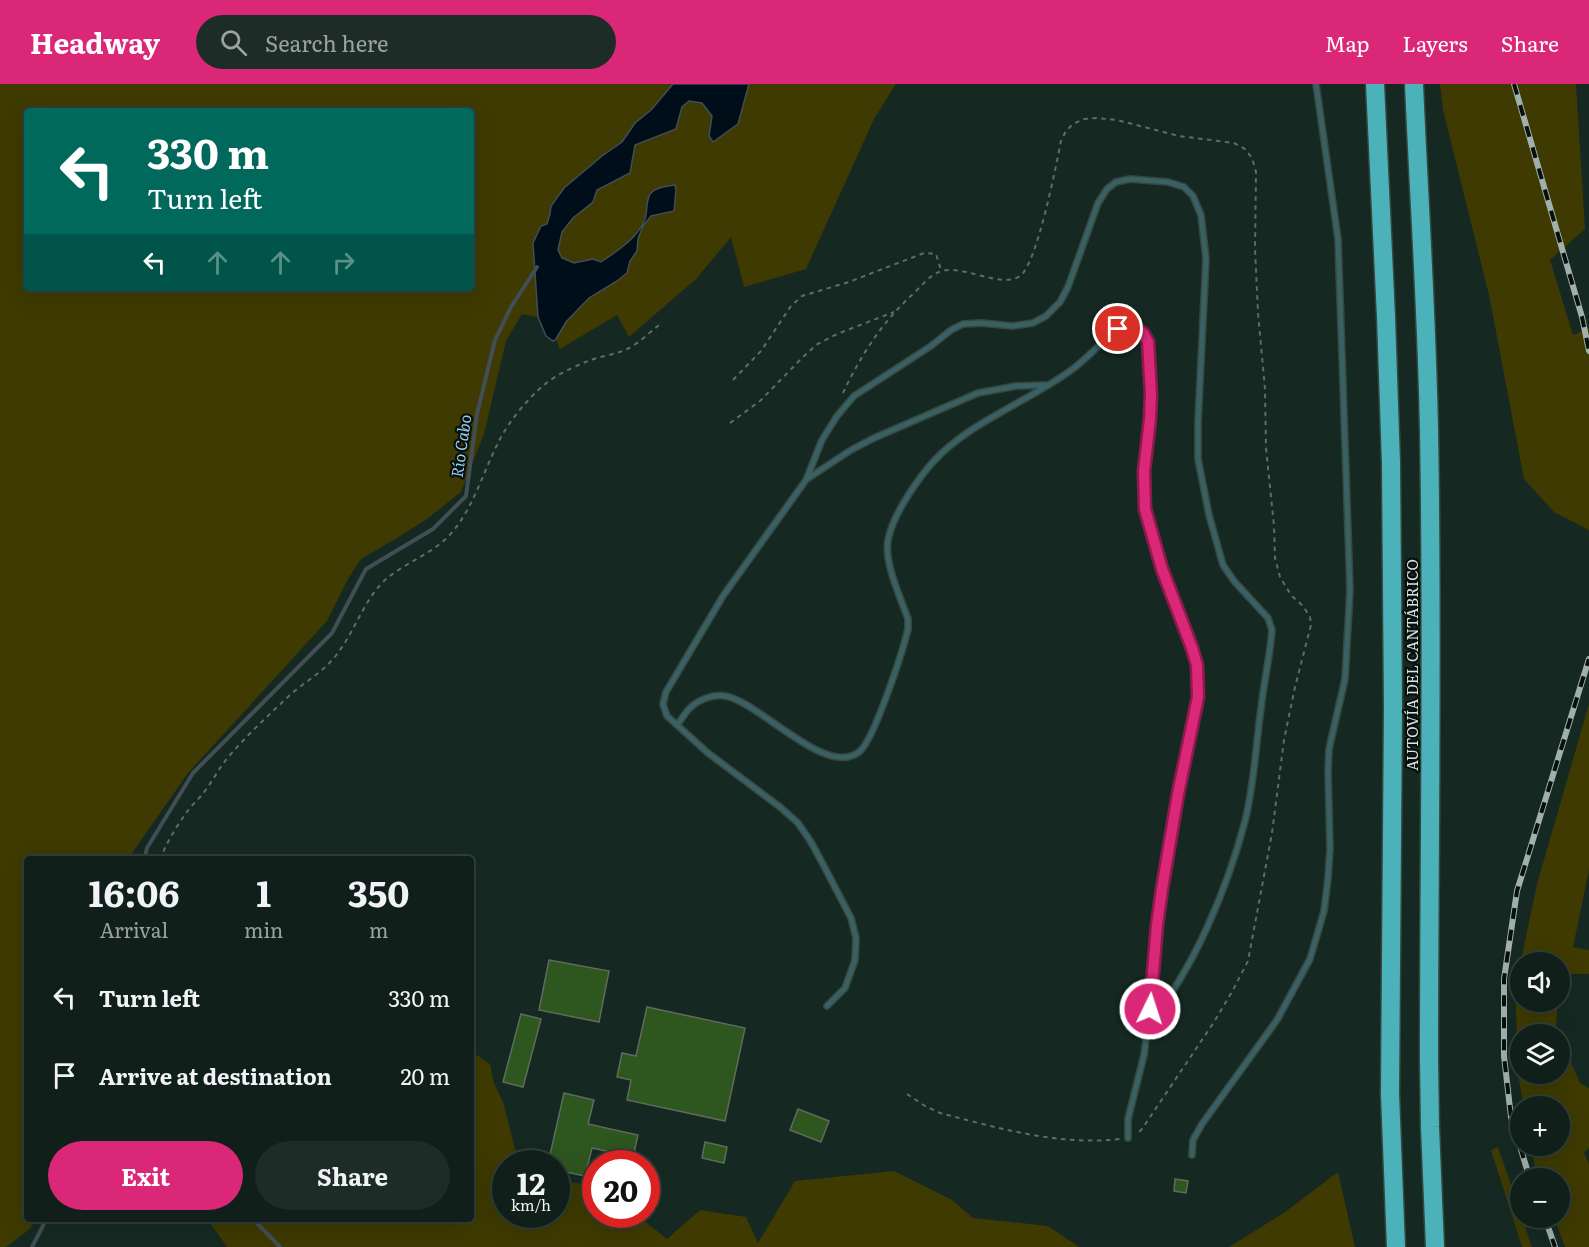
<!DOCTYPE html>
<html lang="en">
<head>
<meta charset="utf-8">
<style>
	body { margin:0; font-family:Literata,serif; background:#1e2c27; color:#f1f3f6; height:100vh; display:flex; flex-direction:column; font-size:22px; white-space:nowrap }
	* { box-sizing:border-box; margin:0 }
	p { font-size:20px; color:#9ca2a2 }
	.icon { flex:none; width:33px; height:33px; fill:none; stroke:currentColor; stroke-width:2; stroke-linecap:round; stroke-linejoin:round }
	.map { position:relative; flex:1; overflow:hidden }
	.panel { position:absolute; left:24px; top:772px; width:450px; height:366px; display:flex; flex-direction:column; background:#101f1a; border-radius:6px; box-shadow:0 6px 24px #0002,0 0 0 2px #303d39 }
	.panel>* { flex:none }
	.guide { position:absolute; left:24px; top:24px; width:450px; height:183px; border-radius:6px; box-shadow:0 6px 24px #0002,0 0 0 2px #303d39; background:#00695c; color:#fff; overflow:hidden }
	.tools { position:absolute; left:1510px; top:868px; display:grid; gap:12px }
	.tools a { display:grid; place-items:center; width:60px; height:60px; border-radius:50%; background:#101f1a; box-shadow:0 6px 24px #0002,0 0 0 2px #303d39; font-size:30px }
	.speed { position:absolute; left:492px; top:1066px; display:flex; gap:12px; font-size:30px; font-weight:700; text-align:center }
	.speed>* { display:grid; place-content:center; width:78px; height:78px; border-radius:50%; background:#101f1a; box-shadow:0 6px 24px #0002,0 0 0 2px #303d39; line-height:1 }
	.speed small { font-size:15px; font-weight:400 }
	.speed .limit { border:9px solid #d22; background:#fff; color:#111 }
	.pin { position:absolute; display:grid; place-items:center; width:51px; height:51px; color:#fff; margin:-26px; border:3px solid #fff; border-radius:50%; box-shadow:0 2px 6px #0007 }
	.me { position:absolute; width:66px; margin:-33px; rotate:4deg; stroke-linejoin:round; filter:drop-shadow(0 0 4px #0008) }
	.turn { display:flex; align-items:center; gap:21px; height:126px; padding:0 24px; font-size:27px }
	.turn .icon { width:78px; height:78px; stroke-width:2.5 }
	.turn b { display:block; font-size:42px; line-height:51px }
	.lanes { display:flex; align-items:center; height:57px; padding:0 24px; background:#0003; justify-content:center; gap:30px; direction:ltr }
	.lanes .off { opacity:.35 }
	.eta { display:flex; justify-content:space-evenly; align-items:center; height:102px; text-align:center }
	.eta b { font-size:36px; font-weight:700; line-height:42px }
	.primary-button { display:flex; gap:12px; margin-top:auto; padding:12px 24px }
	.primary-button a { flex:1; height:69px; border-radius:36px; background:#db2777; color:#fff; font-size:24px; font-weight:700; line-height:69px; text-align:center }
	.primary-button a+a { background:#1e2c27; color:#f1f3f6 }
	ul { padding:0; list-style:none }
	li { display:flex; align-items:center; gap:18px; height:78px; padding:0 24px }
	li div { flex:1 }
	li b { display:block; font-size:22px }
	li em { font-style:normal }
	header { display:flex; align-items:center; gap:36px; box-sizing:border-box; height:84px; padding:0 30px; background:#db2777; color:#fff }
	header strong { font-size:28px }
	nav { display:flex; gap:33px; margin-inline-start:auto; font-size:21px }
	.search { width:420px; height:54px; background:#1e2c27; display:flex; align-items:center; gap:15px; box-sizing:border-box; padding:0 21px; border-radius:33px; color:#9ca2a2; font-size:22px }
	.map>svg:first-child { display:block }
	.green { fill:#3e3a01; fill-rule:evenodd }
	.water { fill:#000e1a; stroke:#414e55; stroke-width:1.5 }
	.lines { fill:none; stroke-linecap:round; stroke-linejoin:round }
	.stream { stroke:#414e55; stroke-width:4 }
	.building { fill:#2e561f; stroke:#5f6b5b; stroke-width:1.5 }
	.service-casing { stroke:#344740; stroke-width:8 }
	.motorway-casing { stroke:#344740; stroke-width:21 }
	.path { stroke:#5d6e68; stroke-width:2; stroke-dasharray:4.5 4.5; stroke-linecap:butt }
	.service { stroke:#3b6063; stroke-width:5 }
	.motorway { stroke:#4cb2ba; stroke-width:18 }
	.rail-casing { stroke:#a1b0aa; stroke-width:6 }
	.rail { stroke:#07100d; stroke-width:4; stroke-dasharray:11; stroke-linecap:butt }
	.route-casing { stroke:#8e194d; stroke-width:15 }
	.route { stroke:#db2777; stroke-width:10 }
	.labels { text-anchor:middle; stroke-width:4.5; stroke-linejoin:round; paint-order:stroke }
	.street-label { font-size:15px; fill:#d8e4df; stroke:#07100d }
	.water-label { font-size:16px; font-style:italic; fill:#98d0f2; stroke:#07100d }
</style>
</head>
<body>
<header>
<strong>Headway</strong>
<div class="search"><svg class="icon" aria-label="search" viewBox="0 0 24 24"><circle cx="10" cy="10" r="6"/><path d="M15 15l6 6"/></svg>Search here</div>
<nav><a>Map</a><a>Layers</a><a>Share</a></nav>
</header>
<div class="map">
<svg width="1589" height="1163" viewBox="0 0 1589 1163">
	<rect width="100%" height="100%" fill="#152922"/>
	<path class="green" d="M0,0H673L651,26L635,39L622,58L602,72L564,104L551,122L550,130L547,140L533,159L538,233L522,230L506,257L484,350L461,408L427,435L397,454L361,475L348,495L327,537L188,689L128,775L27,776V1136H34L30,1145L6,1163H0ZM27,27H471V204H27Z
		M749,0H896L875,33L806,185L744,203L731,153L696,195L629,253L617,231L560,265L556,255L566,238L589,214L617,197L627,189L630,177L637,167L638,155L643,142L651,132L661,129L648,115C648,146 625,162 601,178L593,175L574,179L562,174L558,166L562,148L573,134L593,118L597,106L630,89L635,61L676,45L682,23L689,17L702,19L712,33L709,52L738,40Z
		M1440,0H1576L1585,145L1550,176L1573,251L1589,245V446L1554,428L1524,395L1489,211L1443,26Z
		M1589,620V786L1573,863L1589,866V890H1561L1560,897V879H1521V918H1558L1556,943L1559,951H1521V990H1560V953L1580,999L1589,1004V1064L1584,1069L1589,1080V1163H1565L1554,1134H1560V1095H1540L1535,1083L1531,1062H1560V1023H1524L1519,996L1515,905L1537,800Z
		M471,967L490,980L493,996L504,1021L518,1077L520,1080H506V1131H556L557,1096L595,1102L596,1131H637L667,1155L700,1126L746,1133L758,1159L795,1097L894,1087L952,1116L973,1134L1048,1142L1079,1163H227L208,1136H471Z
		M1498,1063L1521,1130V1134H1522L1532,1163H1522L1491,1066Z
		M1338,1088L1355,1163H1229L1285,1128Z"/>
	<path class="water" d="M673,0H749L738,40L713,58L709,52L712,32L702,19L689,17L682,23L676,45L635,61L630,89L597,106L593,118L573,134L562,148L558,166L562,174L574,179L593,175L601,178C617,167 638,154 645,135C648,127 645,114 652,108C657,103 668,102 675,101L676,106L674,127L651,132L643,142L638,155L637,167L630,177L627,189L617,197L589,214L566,238L556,255L553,257L546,252L538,233L533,159L541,142L547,140L550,130L551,122L564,104L602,72L622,58L635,39L651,26Z"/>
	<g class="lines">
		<path class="stream" d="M144,776L147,764L193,689L332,549L366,485L433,445L466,412L477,330L495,256L511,223L537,183
			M254,1136L280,1163
			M32,1163L46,1136"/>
	</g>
	<path class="building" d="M549,876L609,887L599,938L539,926Z
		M647,923L745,944L725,1037L627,1016L631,996L617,993L622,969L636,972Z
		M521,930L541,935L523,1003L503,998Z
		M564,1009L594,1016L588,1040L638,1051L633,1073L592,1064L585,1092L556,1086V1080H548Z
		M798,1025L829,1037L821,1058L790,1046Z
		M705,1058L727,1063L724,1079L702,1074Z
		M1175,1095L1188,1097L1186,1109L1174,1107Z"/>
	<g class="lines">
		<g class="service-casing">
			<path id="service" d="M807,395L851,366L874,354L978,309L1016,302L1046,301
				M677,641C682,635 686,627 691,623C700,615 714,610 725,612C759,617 825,694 859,668C874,657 903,566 908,545V535C900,512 884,479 888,456C891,440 900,424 909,410C916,399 924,388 933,378C968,339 1027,318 1070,287C1087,275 1101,258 1118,245L1126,243L1136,244L1143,249L1148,258L1151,311L1150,335L1144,387L1145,425L1162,485L1192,564L1197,581L1198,597V613L1178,710L1165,786L1157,841L1148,939L1144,971L1128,1035V1054
				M827,922L845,904L855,876L856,854L851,834L825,784L811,758L798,739L780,723L708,669L667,632L663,620L666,608L723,512L806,396L822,356L837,332L854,312L931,262L951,246L963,240L982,239L1012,242L1033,239L1046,232L1060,218L1068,203L1098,119L1107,105L1116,98L1130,95L1168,98L1184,103L1193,112L1201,131L1206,175L1198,338V375L1209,431L1223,481L1234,497L1268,534L1272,546C1270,572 1264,598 1261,624C1256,660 1254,702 1245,737C1228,802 1193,889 1148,939
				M1192,1071L1193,1056L1202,1040L1277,936L1310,875L1324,827L1328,794L1330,765L1328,687L1329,665L1345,595L1350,506L1338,155L1316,0"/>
		</g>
		<g class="motorway-casing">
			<path id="motorway" d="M1375,0L1386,233L1391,379L1393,624L1390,1010L1396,1163
				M1414,0C1419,116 1427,232 1429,348C1433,557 1429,766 1429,975L1430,1043L1435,1163"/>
		</g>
		<path class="path" d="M733,296L761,267L791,222L802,212L849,198L924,169L936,170L941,186
			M843,309C856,281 874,251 895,228C902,220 910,213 918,205C927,196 934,187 948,186C968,184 1003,204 1020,192C1037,180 1056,82 1061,57L1066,47L1073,40L1084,35L1097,34L1117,36L1179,52L1234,59L1245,65L1252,74L1256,88L1255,165L1258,229L1265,305L1266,364L1274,442L1275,474L1280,493L1291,511L1303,522L1310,533L1311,541L1295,603L1284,656L1272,749L1248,877L1233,906L1214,938L1142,1045L1137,1050
			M730,339L760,317L802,274L816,261L837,250L894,228
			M160,776C167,757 178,740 189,725C195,718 202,712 207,704C215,693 221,681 230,671C249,649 270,630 291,610C305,598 321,589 333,575C354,551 362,518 385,496C407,477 436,469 454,446C474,421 483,389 497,361C506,341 527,315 544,301C556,291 573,283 588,277C600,272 615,271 627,265C638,260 649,249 659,241
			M907,1010L925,1022L940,1029C998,1044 1059,1062 1120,1055"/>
		<use href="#service" class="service"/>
		<use href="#motorway" class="motorway"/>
		<g class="rail-casing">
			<path id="rail" d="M1514,0L1582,233L1589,267
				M1530,1095L1511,1033L1504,972V895L1517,807L1589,575
				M1545,1134L1555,1163"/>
		</g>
		<use href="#rail" class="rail"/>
	</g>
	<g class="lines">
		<g class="route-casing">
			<path id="route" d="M1118,245L1126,243L1136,244L1143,249L1148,258L1151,310L1150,335L1144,387L1145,425L1162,485L1192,564L1197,581L1198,613L1178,710L1162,805L1157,841L1150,925"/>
		</g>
		<use href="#route" class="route"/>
	</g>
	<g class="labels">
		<g class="street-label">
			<text transform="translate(1413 581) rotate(-90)" y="5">AUTOVÍA DEL CANTÁBRICO</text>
		</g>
		<g class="water-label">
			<text transform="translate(461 362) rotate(-82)" y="6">Río Cabo</text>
		</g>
	</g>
</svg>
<div class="tools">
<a><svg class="icon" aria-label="sound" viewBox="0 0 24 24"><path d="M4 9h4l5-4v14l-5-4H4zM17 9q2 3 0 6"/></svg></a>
<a><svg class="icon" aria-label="layers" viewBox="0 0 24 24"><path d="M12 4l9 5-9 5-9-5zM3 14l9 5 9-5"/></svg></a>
<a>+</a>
<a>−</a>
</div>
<div class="speed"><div>12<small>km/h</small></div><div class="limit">20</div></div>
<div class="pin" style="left:1118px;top:245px;background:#d93025"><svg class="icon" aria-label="arrive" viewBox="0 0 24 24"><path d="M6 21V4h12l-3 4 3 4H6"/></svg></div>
<svg class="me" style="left:1150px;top:925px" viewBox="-20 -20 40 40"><circle r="17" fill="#db2777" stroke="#fff" stroke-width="3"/><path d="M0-11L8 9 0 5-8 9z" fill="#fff"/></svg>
<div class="guide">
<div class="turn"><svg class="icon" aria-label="left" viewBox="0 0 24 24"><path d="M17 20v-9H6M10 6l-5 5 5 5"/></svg><div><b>330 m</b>Turn left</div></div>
<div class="lanes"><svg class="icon" aria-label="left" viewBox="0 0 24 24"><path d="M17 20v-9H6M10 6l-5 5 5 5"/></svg><svg class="icon off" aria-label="ahead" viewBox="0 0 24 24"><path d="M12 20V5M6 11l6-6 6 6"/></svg><svg class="icon off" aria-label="ahead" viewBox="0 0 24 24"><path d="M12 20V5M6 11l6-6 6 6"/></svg><svg class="icon off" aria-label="right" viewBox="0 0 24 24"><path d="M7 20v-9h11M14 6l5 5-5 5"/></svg></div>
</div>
<section class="panel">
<div class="eta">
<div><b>16:06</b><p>Arrival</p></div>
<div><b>1</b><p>min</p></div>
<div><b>350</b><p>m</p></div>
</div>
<ul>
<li><svg class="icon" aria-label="left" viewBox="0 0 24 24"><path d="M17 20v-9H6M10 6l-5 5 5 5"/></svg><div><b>Turn left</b></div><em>330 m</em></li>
<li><svg class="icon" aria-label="arrive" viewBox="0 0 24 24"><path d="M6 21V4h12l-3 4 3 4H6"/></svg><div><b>Arrive at destination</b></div><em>20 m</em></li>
</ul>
<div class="primary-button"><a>Exit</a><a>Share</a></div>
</section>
</div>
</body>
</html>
